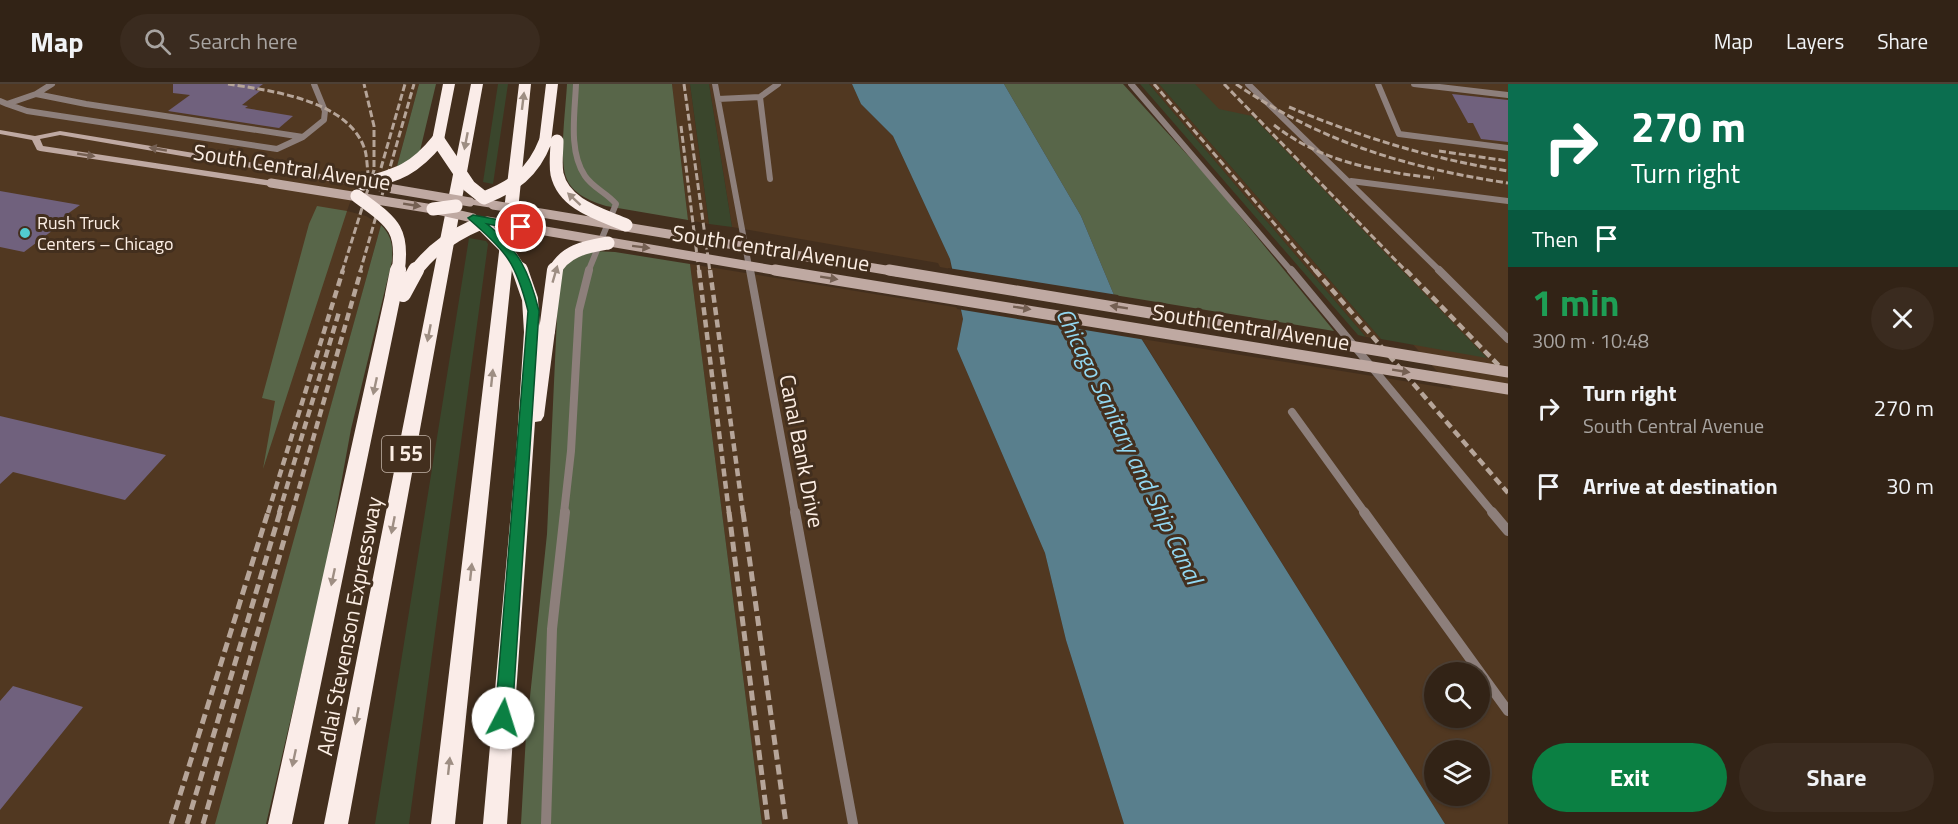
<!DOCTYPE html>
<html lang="en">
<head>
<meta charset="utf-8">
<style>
	body { margin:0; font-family:"Titillium Web",sans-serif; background:#3a2b1f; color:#f1f3f6; height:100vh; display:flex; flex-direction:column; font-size:22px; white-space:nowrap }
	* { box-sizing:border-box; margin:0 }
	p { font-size:20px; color:#a8a4a1 }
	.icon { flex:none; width:33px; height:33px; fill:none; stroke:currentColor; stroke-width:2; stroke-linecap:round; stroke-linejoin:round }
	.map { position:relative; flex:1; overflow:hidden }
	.panel { display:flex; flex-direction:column; background:#322316; width:450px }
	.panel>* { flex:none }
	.banner { background:#0b6e4f; color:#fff; overflow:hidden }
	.fabs { position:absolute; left:1424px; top:578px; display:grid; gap:12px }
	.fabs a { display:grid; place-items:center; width:66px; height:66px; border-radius:50%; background:#322316; box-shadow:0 2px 4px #0004,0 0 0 2px #4d4035; font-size:30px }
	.pin { position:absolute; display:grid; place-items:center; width:51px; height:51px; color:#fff; margin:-26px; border:3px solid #fff; border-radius:50%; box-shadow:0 2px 6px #0007 }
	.me { position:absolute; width:66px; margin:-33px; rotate:5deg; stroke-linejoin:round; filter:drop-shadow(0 0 4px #0008) }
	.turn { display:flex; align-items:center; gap:21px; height:126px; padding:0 24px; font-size:27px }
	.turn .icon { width:78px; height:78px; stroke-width:2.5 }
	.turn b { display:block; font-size:42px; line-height:51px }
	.then { display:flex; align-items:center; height:57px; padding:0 24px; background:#0003; gap:12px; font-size:22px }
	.round { display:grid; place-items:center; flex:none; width:63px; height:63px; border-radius:32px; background:#3a2b1f }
	.overview { display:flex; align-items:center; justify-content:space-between; height:102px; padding:0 24px }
	h1 { font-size:36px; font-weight:700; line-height:45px; color:#1e9e55 }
	.action { display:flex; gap:12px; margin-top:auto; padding:12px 24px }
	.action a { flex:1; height:69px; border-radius:36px; background:#0b8043; color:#fff; font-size:24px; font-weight:700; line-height:69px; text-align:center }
	.action a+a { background:#3a2b1f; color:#f1f3f6 }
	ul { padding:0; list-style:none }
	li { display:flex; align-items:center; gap:18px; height:78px; padding:0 24px }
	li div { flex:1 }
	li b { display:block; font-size:22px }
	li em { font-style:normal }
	header { display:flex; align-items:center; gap:36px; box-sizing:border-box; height:84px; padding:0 30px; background:#322316; border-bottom:2px solid #4d4035 }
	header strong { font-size:28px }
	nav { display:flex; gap:33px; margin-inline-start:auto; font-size:21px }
	.search { width:420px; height:54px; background:#3a2b1f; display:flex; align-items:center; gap:15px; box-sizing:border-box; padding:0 21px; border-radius:33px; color:#a8a4a1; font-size:22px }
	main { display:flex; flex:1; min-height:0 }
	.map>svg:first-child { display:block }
	.built { fill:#513821; fill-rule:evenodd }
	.green { fill:#3a462c }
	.forest { fill:#586649 }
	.water { fill:#597f8d }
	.pier { fill:#432f1e }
	.building { fill:#70617d }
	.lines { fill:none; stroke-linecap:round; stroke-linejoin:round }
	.lane-far2 { stroke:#8d7f7b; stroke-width:6 }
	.lane-far1 { stroke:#8d7f7b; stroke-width:8 }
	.lane { stroke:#8d7f7b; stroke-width:10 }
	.secondary { fill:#bfa9a2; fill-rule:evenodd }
	.highway { fill:#faece8; fill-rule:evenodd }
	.rail-far2 { stroke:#b6a599; stroke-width:3; stroke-dasharray:7 3; stroke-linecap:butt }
	.rail-far1 { stroke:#b6a599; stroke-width:4.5; stroke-dasharray:8 4.5; stroke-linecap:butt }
	.rail { stroke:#b6a599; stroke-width:5; stroke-dasharray:10 5; stroke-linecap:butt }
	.secondary-bridge-far1 { stroke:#bfa9a2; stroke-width:9 }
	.secondary-bridge { stroke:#bfa9a2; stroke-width:11 }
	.highway-bridge-far1 { stroke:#faece8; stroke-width:13 }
	.highway-bridge { stroke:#faece8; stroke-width:16 }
	.oneway { fill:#9e8e83 }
	.oneway2 { fill:#756053 }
	.route { fill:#0b8043; stroke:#07532c; stroke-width:1.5 }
	.poi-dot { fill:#52ccd0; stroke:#432f1e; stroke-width:2 }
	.labels { text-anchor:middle; stroke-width:6; stroke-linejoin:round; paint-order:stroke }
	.far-poi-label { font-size:18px; fill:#fceee4; stroke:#432f1e; text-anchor:start }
	.shield { fill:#432f1e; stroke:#c4b5a9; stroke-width:1.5 }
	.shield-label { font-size:21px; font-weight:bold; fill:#fceee4 }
	.street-label { font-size:22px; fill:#fceee4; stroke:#432f1e }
	.water-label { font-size:24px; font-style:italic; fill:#92d7f1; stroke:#432f1e }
</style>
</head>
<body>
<header>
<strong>Map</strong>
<div class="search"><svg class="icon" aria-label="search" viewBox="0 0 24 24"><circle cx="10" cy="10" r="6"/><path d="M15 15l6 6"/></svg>Search here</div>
<nav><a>Map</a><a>Layers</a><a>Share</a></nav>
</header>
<main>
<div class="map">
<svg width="1508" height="740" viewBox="0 0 1508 740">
	<rect width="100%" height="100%" fill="#432f1e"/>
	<path class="built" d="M0,0H419L396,86L383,89L361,87L347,127L366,132L381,141L216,740H0Z
		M672,0H690L709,140L688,136Z
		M709,0H852L861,20L893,52L950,175L951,185L940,183L938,179L732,143Z
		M1149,0H1159L1381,255L1366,253Z
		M1179,0H1508V740H1445L1142,255L1453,305ZM1434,588H1479V633H1434ZM1434,666H1479V711H1434Z
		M690,180L960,224L963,235L957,265L1045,469L1066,556L1124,740H762Z"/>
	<path class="green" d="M498,0H508L493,100L483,98Z
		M690,0H709L732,143L709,140Z
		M1140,0H1149L1366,253L1358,251Z
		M1159,0H1195L1219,25L1252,32L1487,274L1381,255Z
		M469,154L486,157L488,160L409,740H375Z"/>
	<path class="forest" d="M419,0H436L419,71L396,86Z
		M567,0H672L688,136L606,122C590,117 572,110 566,93C559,74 566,22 567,0Z
		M1004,0H1123L1213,99L1334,247L1114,211L1081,132Z
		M317,122L347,127L263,385L275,317L262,314L309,140Z
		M381,141C392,152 393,162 392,177L351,345L324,493L266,740H215Z
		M593,167L615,168L690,180L762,740H521L526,651L547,450L559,190C567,176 577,171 593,167Z"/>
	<path class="water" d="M852,0H1004L1081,132L1114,211L1445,740H1124L1066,556L1045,469L957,265L963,235L950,175L893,52L861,20Z"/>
	<path class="pier" d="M948,184L1118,211L1146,256L957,225Z"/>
	<path class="building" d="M173,0H263L255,6L260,7L242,21L248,22L245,24L293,32L279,44L168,27L190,11L173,9Z
		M1452,10L1508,16V58L1481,55L1473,39H1468Z
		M0,107L80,121L63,133L69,134L24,168L0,163Z
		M0,332L166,371L125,416L13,388L0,400Z
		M13,602L83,623L0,726V617Z"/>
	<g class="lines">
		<path class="lane-far2" d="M576,0C575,28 568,67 585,92C593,104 607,109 616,120L588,188
			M715,0L750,188
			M1131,0L1292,188
			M1248,0L1441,188
			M1378,0L1399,50L1508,64
			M1414,0L1508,11
			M36,10L52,0
			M36,10L86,20L303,53L277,65L27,27L7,20Z
			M760,13L770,95
			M718,15L760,13L778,0
			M0,17L7,20
			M303,53L324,36L325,27L314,0
			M1351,97L1508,117"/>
		<path class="lane-far1" d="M750,186L795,429
			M1291,186L1493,429
			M1439,186L1508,255
			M1292,328L1365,429
			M564,429L571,367L579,226L589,186"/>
		<path class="lane" d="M795,428L853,740
			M1364,428L1508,627
			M1492,428L1508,447
			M546,740L552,545L565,428"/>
		<path class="secondary" d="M0,46L35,52L60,47L363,97L367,100L363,103L60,51L40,55L43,62L274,97L275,99L271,102L40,67L37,66L32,56L0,50Z
			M470,115L493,118L498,121L493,124L467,120V116Z"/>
		<path class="highway" d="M443,0H455L444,56L438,60L432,56Z
			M471,0H483L348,740H324Z
			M519,0H531L455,740H431Z
			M546,0H558L551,58L545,62L539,58Z
			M393,206L401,211L292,740H268L385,211Z
			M547,242L553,243L555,247L544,332L541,337L535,338L507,740H483L516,371L524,248L526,244L532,243L539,247Z"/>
		<path class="rail-far2" d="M228,0C272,7 349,16 365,66C367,73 367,82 368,89
			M684,0L710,188
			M1154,0L1316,188
			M1224,0L1407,188
			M1236,0C1321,58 1407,84 1508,99
			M1289,23C1360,53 1432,75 1508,87
			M1274,41C1321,78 1376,87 1434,94
			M681,42L699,188
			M1439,67L1508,77
			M381,84L405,0
			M342,188L374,86V42L364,0
			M360,188L414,0"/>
		<path class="rail-far1" d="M699,186L729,429
			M710,186L743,429
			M1315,186L1508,409
			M1406,186L1508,291
			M268,429L343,186
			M279,429L339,228
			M292,429L361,186"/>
		<path class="rail" d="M729,428L768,740
			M743,428L786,740
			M171,740L268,428
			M187,740L280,428
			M203,740L292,428"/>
		<path class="secondary-bridge-far1" d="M271,99L433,125L473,134
			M364,100L470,118
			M493,121L898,188
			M487,137L785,188"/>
		<path class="secondary-bridge" d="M775,186L1508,305
			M889,186L1508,288"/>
		<path class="highway-bridge-far1" d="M557,57C557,68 555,79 557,90C564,121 600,130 626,141
			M363,100C398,91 415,85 438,56L469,102L484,114C514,102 533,89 545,58
			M357,112C390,137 405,143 398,188
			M433,125L456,122
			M508,131L531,126
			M415,188C432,164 455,150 481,139L504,162L521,188
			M554,188C565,166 586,163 608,159"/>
		<path class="highway-bridge" d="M520,186L530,215L532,248
			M403,210L416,186
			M393,211L398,186
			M547,247L555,186"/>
	</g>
	<defs><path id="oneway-solid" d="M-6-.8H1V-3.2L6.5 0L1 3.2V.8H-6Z" transform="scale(1.5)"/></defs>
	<g class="oneway">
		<use href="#oneway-solid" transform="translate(523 17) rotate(-83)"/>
		<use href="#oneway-solid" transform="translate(466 57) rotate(101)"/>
		<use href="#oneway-solid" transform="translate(574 115) rotate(-137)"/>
		<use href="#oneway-solid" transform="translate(555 190) rotate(-74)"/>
		<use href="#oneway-solid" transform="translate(429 249) rotate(101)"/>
		<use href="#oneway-solid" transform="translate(492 294) rotate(-84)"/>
		<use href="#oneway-solid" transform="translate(375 302) rotate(102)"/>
		<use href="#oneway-solid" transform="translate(393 441) rotate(101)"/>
		<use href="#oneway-solid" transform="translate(471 488) rotate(-84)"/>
		<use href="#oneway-solid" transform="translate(333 493) rotate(102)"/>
		<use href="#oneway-solid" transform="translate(357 632) rotate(101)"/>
		<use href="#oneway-solid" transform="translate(294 674) rotate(102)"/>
		<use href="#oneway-solid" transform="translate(449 682) rotate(-84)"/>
	</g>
	<g class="oneway2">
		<use href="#oneway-solid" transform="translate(158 65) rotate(-170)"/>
		<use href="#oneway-solid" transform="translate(86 71) rotate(9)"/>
		<use href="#oneway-solid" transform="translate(412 121) rotate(9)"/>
		<use href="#oneway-solid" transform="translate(641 163) rotate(7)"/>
		<use href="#oneway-solid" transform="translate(829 194) rotate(9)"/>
		<use href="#oneway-solid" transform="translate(1119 223) rotate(-171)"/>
		<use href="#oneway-solid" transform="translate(1022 224) rotate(9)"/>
		<use href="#oneway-solid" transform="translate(1401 287) rotate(9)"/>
	</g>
	<path class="route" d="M473,131L521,140L526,143L521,146L487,140C519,166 529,187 539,227L512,634L509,640L503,642L497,640L495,634L528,227C516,179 507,168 470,136L468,134Z"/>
	<circle class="poi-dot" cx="25" cy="149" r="6"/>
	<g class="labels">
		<g class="far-poi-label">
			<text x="37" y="145">Rush Truck<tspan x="37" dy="21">Centers – Chicago</tspan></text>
		</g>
		<rect class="shield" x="382" y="352" width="48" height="36" rx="4.5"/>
		<g class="shield-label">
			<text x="406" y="377">I 55</text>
		</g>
		<g class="street-label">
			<text transform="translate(292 83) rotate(9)" y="8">South Central Avenue</text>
			<text transform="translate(771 164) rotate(9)" y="8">South Central Avenue</text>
			<text transform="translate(1251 243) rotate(9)" y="8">South Central Avenue</text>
			<text transform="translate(802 367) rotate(79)" y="8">Canal Bank Drive</text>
			<text transform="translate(349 542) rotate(-79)" y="8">Adlai Stevenson Expressway</text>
		</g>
		<g class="water-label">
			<text transform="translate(1129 362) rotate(64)" y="8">Chicago Sanitary and Ship Canal</text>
		</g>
	</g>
</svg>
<div class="fabs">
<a><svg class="icon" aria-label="search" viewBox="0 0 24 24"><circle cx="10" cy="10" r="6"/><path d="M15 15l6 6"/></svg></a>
<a><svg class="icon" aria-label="layers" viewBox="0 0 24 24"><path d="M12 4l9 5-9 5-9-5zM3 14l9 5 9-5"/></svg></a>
</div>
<div class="pin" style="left:521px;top:143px;background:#d93025"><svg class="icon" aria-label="arrive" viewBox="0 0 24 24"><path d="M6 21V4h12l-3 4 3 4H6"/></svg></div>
<svg class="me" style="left:503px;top:634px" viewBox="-20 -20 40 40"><circle r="19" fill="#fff"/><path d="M0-13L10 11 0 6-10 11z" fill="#0b8043"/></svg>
</div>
<section class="panel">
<div class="banner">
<div class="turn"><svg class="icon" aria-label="right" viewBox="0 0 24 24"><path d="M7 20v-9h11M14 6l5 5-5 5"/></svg><div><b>270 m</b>Turn right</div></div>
<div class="then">Then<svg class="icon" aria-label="arrive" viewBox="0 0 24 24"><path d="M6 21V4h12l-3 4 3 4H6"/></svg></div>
</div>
<div class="overview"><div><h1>1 min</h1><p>300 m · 10:48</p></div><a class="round"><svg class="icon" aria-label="close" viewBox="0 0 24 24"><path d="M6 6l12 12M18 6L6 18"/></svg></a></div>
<ul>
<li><svg class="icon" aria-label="right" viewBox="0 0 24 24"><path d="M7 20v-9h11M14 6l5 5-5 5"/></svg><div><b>Turn right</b><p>South Central Avenue</p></div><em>270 m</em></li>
<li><svg class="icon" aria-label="arrive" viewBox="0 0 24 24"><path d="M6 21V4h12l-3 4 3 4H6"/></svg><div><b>Arrive at destination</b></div><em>30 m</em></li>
</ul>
<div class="action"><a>Exit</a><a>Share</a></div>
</section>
</main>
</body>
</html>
